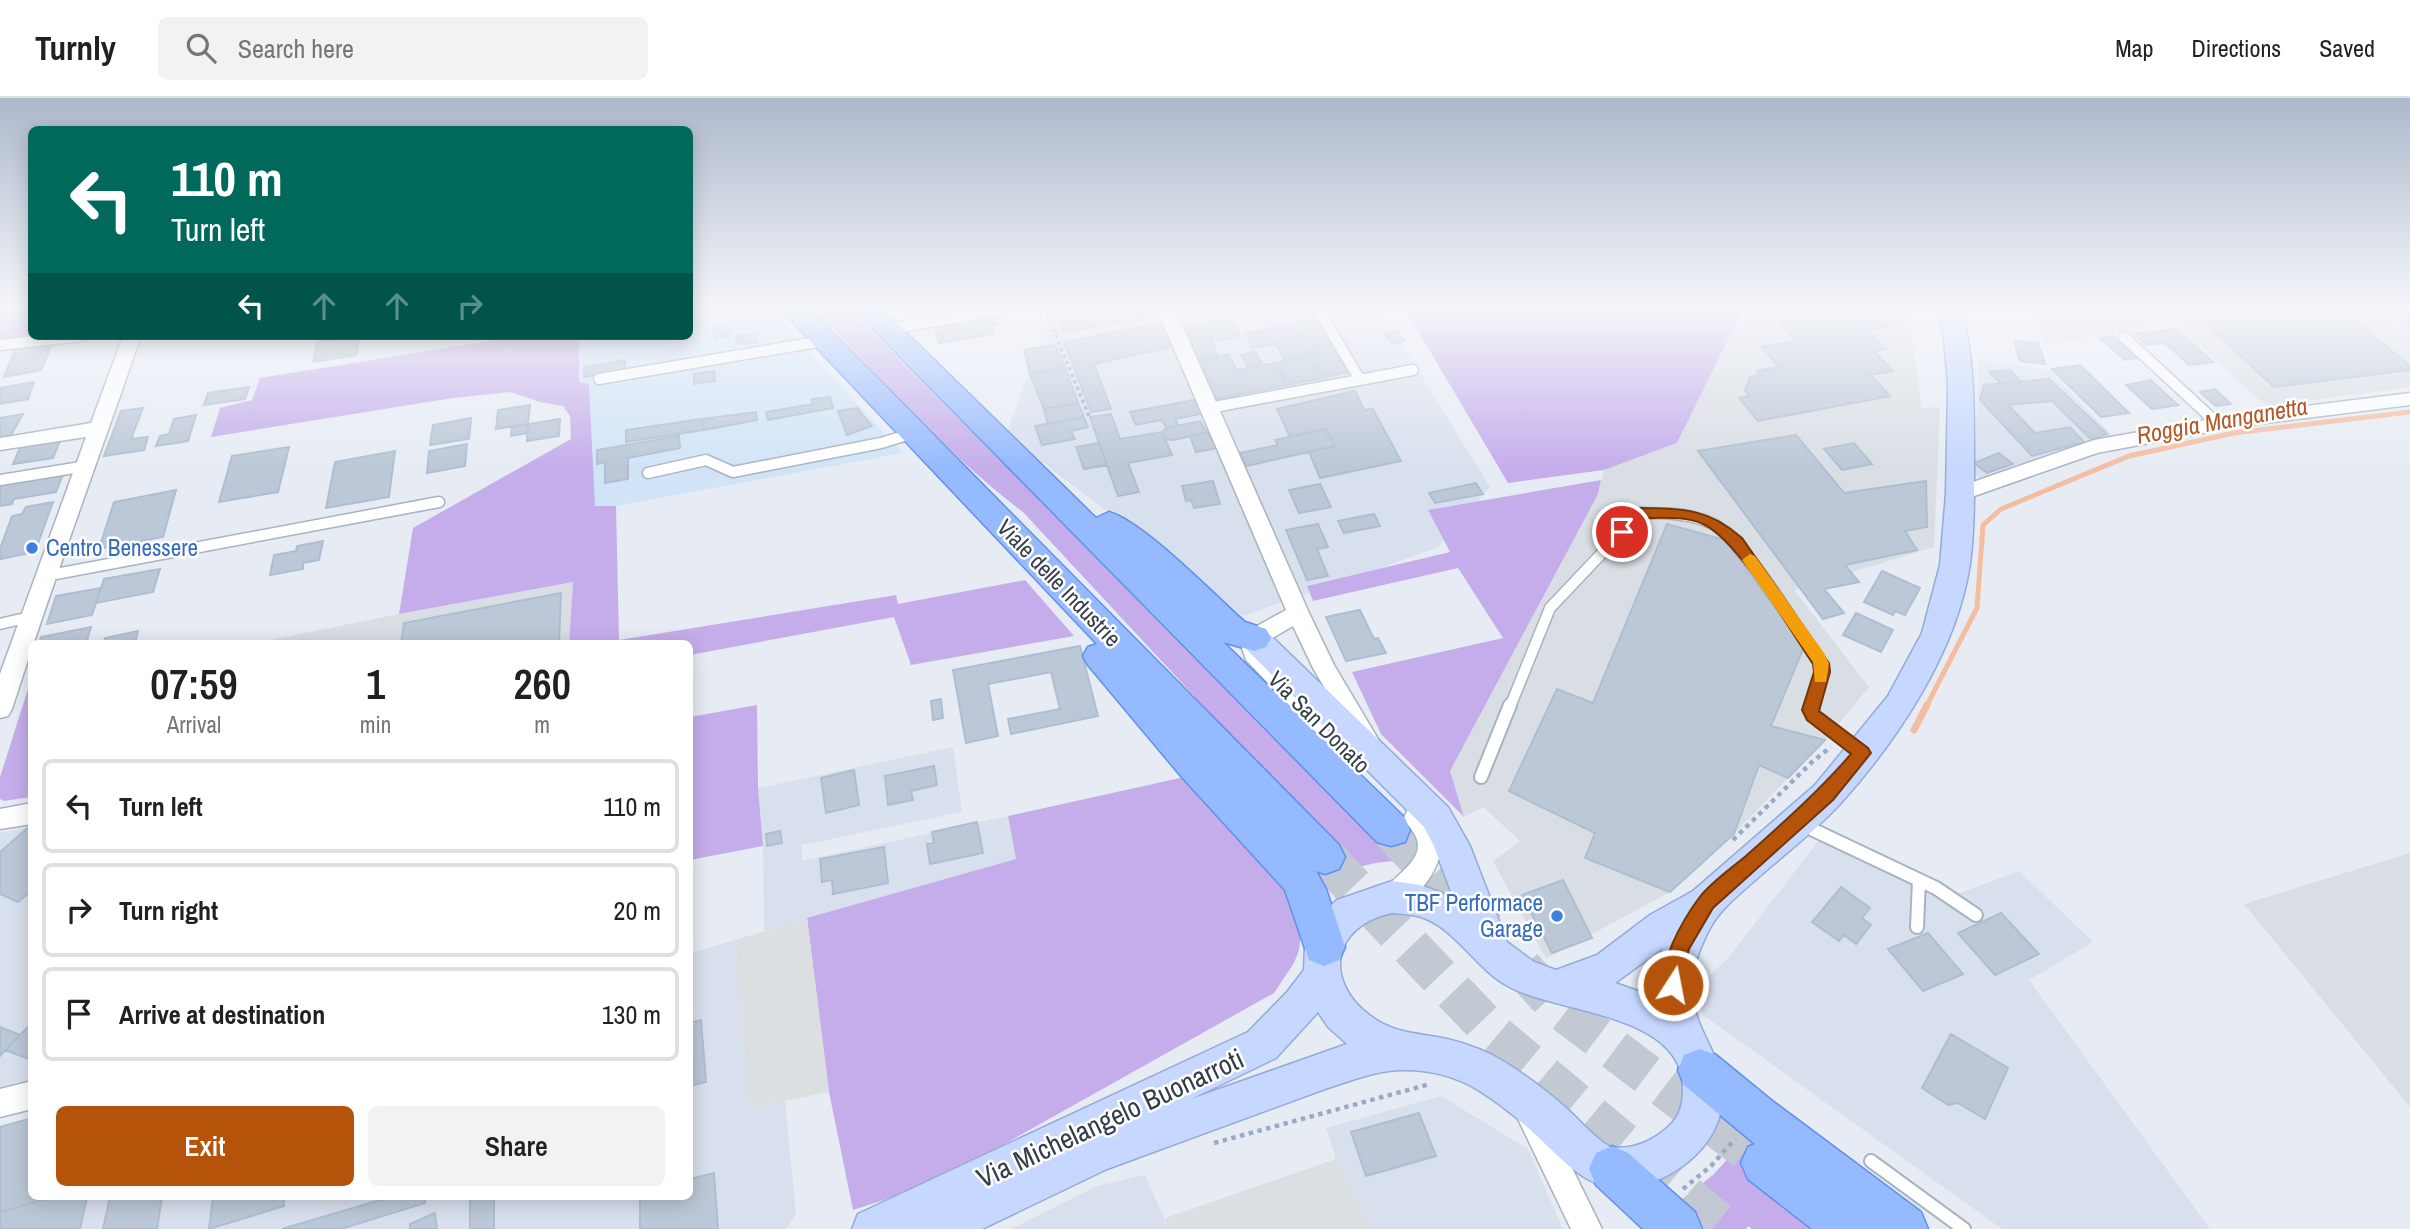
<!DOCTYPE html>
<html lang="en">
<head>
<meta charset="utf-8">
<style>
	body { margin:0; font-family:"Archivo Narrow",sans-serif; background:#f2f2f2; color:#202124; height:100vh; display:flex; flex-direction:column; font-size:26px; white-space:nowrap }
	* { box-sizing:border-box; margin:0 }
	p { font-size:23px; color:#757577 }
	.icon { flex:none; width:38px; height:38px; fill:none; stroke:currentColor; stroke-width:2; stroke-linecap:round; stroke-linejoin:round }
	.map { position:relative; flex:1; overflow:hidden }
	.sheet { position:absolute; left:28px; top:542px; width:665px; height:560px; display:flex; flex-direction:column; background:#fff; border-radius:10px; box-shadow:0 4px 18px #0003 }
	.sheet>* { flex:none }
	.banner { position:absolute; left:28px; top:28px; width:665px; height:214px; border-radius:10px; box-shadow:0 4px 18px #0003; background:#00695c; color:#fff; overflow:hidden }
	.pin { position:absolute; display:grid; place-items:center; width:60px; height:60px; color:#fff; margin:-30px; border:4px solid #fff; border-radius:50%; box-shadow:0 2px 7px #0007 }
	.me { position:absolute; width:77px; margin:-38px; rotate:11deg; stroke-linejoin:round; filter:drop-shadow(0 0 5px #0008) }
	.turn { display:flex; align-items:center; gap:24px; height:147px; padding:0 28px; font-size:32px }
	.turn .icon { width:91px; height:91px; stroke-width:2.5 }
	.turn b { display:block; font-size:49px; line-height:60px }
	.lanes { display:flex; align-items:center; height:66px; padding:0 28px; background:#0003; justify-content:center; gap:35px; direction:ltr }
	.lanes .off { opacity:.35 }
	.eta { display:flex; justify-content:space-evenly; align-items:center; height:119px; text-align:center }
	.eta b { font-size:42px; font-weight:600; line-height:49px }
	.primary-button { display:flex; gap:14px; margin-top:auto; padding:14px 28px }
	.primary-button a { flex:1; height:80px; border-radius:10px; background:#b45309; color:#fff; font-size:28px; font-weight:600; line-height:80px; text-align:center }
	.primary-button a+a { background:#f2f2f2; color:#202124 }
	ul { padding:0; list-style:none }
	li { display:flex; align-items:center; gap:21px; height:94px; margin:0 14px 10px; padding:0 14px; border:4px solid #e0e0e0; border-radius:10px }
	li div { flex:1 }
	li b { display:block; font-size:26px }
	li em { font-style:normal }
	header { display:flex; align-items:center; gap:42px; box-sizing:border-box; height:98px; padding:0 35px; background:#fff; border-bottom:2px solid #e0e0e0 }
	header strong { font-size:33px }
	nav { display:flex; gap:38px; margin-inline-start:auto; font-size:24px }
	.search { width:490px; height:63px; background:#f2f2f2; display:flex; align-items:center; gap:18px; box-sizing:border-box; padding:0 24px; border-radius:10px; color:#757577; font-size:26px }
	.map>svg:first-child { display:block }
	.residential { fill:#d9e0ed }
	.commercial { fill:#d1e4f7 }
	.industrial { fill:#d9dee4 }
	.green { fill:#c5adeb }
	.parking { fill:#dcdfe2 }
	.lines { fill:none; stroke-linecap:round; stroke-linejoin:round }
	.stream-far1 { stroke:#f4bda0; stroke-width:5 }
	.stream { stroke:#f4bda0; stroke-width:7 }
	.building { fill:#bcc8d7; stroke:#aebed2; stroke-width:2 }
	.primary-tunnel { stroke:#c3c9d2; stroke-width:41; stroke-dasharray:41 21; stroke-linecap:butt }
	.lane-far1-casing { stroke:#a9b3c0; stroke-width:13 }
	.lane-casing { stroke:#a9b3c0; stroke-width:16 }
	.street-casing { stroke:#a9b3c0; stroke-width:3 }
	.secondary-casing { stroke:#94aad7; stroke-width:3 }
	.primary-casing { stroke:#5f91ea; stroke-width:3 }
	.path-far1 { stroke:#99abc3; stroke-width:3.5; stroke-dasharray:3.5 3.5; stroke-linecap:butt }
	.path { stroke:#99abc3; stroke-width:4.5; stroke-dasharray:4.5 4.5; stroke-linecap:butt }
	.lane-far1 { stroke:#fff; stroke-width:10 }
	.lane { stroke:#fff; stroke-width:12 }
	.street { fill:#fff; fill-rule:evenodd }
	.secondary { fill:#c6d8ff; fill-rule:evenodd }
	.primary { fill:#95baff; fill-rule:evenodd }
	.route { fill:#b45309; stroke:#753606; stroke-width:2 }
	.slow { fill:#f59e0b }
	.shop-dot { fill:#3f7fe0; stroke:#fff; stroke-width:2.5 }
	.labels { text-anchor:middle; stroke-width:5; stroke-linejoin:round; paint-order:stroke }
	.shop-label { font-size:23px; fill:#366cbe; stroke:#fff; text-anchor:start }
	.street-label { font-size:23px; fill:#353e48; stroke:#fff }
	.water-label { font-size:24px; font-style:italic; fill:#b25927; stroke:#fff }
	.near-street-label { font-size:28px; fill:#353e48; stroke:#fff }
</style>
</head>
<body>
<header>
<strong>Turnly</strong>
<div class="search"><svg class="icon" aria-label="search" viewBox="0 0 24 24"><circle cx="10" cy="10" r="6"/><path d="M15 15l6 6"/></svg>Search here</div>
<nav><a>Map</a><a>Directions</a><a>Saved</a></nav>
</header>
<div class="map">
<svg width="2410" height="1131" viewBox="0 0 2410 1131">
	<rect width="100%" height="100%" fill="#e7ecf4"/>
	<path class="residential" d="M1052,211H1380L1490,389L1437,450L1243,518L1006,336Z
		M1979,262L2049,272L2112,337L1979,380L1974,375Z
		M953,649L962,714L802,747V763L1008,718L1017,761L764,833L763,748L758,690Z
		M31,729V984L0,993V735Z
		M1826,733L1960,795L2019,773L2093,844L2029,882L2210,1131H2002L1703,917L1695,891L1729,859Z
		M735,842L749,1010L785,1003L796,1116L786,1131H80L87,1099H690V855Z
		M1441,998L1528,1051L1563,1131H1370L1336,1061L1326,1030Z
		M1145,1077L1169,1131H1011L1097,1088Z"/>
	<path class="commercial" d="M690,211H770L903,355L616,408H595L589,286L579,285V238H690Z"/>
	<path class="industrial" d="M1743,211H1908L1922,310L1940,309L1934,449L1794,492L1869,589L1825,642L1734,736L1670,794L1546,861L1493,763L1520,743L1483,709L1464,719L1449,673L1598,396L1604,372L1677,345Z
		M2410,211V289L2267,308L2173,225L2044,246L2030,212Z
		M573,484L569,546H250L399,516Z
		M2410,755V1009L2244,806Z"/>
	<path class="green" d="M31,211V238L0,241V211Z
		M1743,211L1677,345L1604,372L1508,385L1405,211Z
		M814,212H850L1382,744L1415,725L1419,750L1414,764C1380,759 1347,772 1315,784L1311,779L1341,756L1023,414C946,356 882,281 814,212Z
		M521,238H579V284L589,286L595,408H616L619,542L896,497L898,506L1025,482L1074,538L911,567L894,519L690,557V546H569L573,484L399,516L413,430L571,341L570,318L563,308L540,304L510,294L453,300L211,339L220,310L252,302L260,280Z
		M1601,382L1598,396L1450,673L1464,719L1381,636L1352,574L1503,540L1458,470L1313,503L1307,488L1450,454L1428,412Z
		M31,590V699L4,703L0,701V679L28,591Z
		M757,607L758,690L763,748L690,762V619Z
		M1189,678L1293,797L1301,835L1299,852L1294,865L1274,895L933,1086L853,1112L829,994L807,820L1016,761L1008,718Z
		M1754,1032L1766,1042L1743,1074L1818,1131H1752L1748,1128L1746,1131H1693L1672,1109L1713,1077Z"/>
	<path class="parking" d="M807,820L829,994L749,1010L735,842Z
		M1336,1061L1370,1131H1169L1165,1120Z"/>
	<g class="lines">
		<path class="stream-far1" d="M1926,609L1977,510L1983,427L2001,411L2129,358L2234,335L2410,314"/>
		<path class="stream" d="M1914,632L1927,607"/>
	</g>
	<path class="building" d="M690,211H740V213L690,221Z
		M1056,211H1157L1160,218L1063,234Z
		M1205,211H1226L1240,239L1220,243L1218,240H1211L1218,258L1197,262L1186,230L1211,227Z
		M1295,211H1313L1328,240L1313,242L1320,256L1308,258L1290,227L1302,224Z
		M1793,211H1873L1889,228L1867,232L1886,251L1874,253L1893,273L1871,277L1890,298L1758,323L1739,300L1749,298L1745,292L1750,279L1760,277L1757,273L1779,269L1762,249L1796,243L1779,224L1801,220Z
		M2190,211H2342L2410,268V272L2274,289Z
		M2386,211H2410V231Z
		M995,219L998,226L990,228L993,236L939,245L935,229Z
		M1166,224L1179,247L1094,266L1111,311L1091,314L1064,244Z
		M728,226L731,237L715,241L712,230Z
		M1290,227L1308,258L1285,263L1276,246L1253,250L1246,235Z
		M2177,231L2213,264L2189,267L2165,245L2146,247L2135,236Z
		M1396,232L1405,242L1394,246L1384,235Z
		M757,236L756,245L736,246L737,238Z
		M360,238L356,257L313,264L317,244Z
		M2113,238L2137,260L2125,262L2100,240Z
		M1328,240L1348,274L1323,280L1308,258L1320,256L1313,242Z
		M2014,243L2038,245L2045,266L2020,263Z
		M52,246L41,272L4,279L15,252Z
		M1055,247L1065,269L1030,276L1024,252Z
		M1255,254L1263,267L1249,270L1241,257Z
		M1228,256L1237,272L1275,265L1287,287L1216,301L1197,262Z
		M1308,258L1323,280L1287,287L1275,265Z
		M625,262V272L584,279V269Z
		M2080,267L2129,315L2101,319L2052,271Z
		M1065,269L1078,305L1044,311L1030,276Z
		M2010,272L2021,284L2000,285L1989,274Z
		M714,273L715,283L694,286V276Z
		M2049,281L2107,336L2092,342L2052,303L2008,307L2035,335L2070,329L2084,344L2032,358L1980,302L1984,287Z
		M2151,282L2178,307L2152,311L2126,287Z
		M34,284L28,301L0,306V290Z
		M249,289L245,301L204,307L208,295Z
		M2215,291L2231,306L2216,308L2200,294Z
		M1355,293L1364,312L1373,311L1401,363L1320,380L1309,354L1335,348L1325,331L1290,339L1277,311Z
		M830,299L833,310L768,322L766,314L813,306L812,301Z
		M1200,301L1205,315L1175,321L1178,328L1167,330L1161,322L1136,327L1130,314Z
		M1078,305L1084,319L1048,326L1044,311Z
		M530,307L528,326L496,331L498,312Z
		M143,310L131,341L148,339L144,352L104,358L121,313Z
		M857,310L872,328L847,337L838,313Z
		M756,314L757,322L704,332L702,321Z
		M23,316L11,337L0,339V320Z
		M1111,316L1120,341L1162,334L1172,357L1128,365L1139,394L1118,398L1099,345L1090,319Z
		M196,317L188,343L156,348L160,338L169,336L174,321Z
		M1084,319L1088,329L1071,333L1075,341L1042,347L1035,328Z
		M471,320L469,341L430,347L433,327Z
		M560,321L559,338L527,343L528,326Z
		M702,321L704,332L626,344V332Z
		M1200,323L1207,334L1174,342L1164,341L1162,334L1167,330Z
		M528,326V335L511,338L512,329Z
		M1325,331L1335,348L1246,368L1240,355L1278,347L1275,342Z
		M1207,334L1217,350L1196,354L1190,338Z
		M1796,337L1844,395L1926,383L1927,429L1905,433L1917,452L1845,467L1859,484L1824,491L1844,515L1823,521L1698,353Z
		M62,338L53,360L13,366L22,345Z
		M679,338L680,350L628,360V381L605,385V364L597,366V352Z
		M1099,345L1107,367L1084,371L1076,349Z
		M1854,345L1872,366L1842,372L1824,351Z
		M467,346L465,368L427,375L429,353Z
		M289,349L278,394L219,404L232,358Z
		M395,353L389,399L326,410L335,364Z
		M1999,355L2013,366L1987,375L1974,365Z
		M64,374L56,394L14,401L12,406L0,408V385Z
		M1213,383L1220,406L1194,410L1191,402L1186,403L1182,388Z
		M1476,385L1483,396L1435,405L1429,395Z
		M1320,386L1331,409L1299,415L1289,392Z
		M176,392L163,439L99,451L114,404Z
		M53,404L35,454L1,461L0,451L12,418L22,416L26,409Z
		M1374,416L1380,428L1344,435L1338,423Z
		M1318,426L1328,449L1317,451L1328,478L1307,482L1286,432Z
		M1667,426L1725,442L1804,549L1771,628L1825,642L1788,680L1759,667L1734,736L1670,794L1585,760L1595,735L1509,693L1557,591L1593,605Z
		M323,443L319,462L303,465V471L270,477L274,457L296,453L297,448Z
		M160,471L153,494L96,505L104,481Z
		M1882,473L1920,490L1905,517L1895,513L1893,517L1864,504Z
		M101,490L92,517L47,526L56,498Z
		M561,495L559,546H401L404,525Z
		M1360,512L1374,541L1378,540L1386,555L1346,563L1326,519Z
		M1856,515L1893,532L1881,554L1843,537Z
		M91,529L86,546H39L41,539Z
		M138,533L135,546H103L105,540Z
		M1080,548L1098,618L1011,636L1008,621L1060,611L1051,574L988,586L998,638L966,645L953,572Z
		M941,601L943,620L933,622L931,603Z
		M934,668L937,687L911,693L913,702L888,707L885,678Z
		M854,672L859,707L826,715L821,680Z
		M977,724L983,755L930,766L927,746L934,745L932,734Z
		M29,729L32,730V792L18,804L0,796V754Z
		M780,733L782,745L767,748L766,736Z
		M884,749L888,785L833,796L832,782L822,784L820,761Z
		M1563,782L1592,840L1552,855L1522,797Z
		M1841,789L1870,810L1862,820L1871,827L1856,846L1844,837L1839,843L1812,824Z
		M2001,815L2039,856L1995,877L1958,835Z
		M1928,835L1963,876L1923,893L1888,851Z
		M701,922L706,984L690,988V925Z
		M32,925V962L5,952Z
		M0,929L20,937L0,958Z
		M1951,936L2008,970L1985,1021L1958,1005L1948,1007L1922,990Z
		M1419,1015L1436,1058L1366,1078L1351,1034Z
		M32,1020V1099H53L0,1114V1029Z
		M714,1075L718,1131H640V1099H690V1081Z
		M53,1099H87L80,1131H0V1114Z
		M110,1099H162L157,1131H103Z
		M213,1099H284V1108L209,1131Z
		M390,1099H426L425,1105L341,1131H282Z
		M470,1099H494V1131H470Z
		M435,1115L437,1131H410V1126Z"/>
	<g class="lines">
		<path class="primary-tunnel" d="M1391,732L1486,832
			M1325,759L1495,937L1726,1131
			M1522,870L1558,909L1764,1065"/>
		<g class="lane-far1-casing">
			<path id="lane-far1" d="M1318,211L1360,282
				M888,231L1009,211
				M2124,239L2218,326
				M0,247L83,238
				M599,281L823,243
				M1209,310L1413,272
				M648,375L706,362L733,374L881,345L914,335
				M0,382L87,368
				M45,478L439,404
				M0,526L30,519
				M1510,609L1550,510L1640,415C1665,415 1692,415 1715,427C1748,446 1797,530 1821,565L1822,574L1812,609"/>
		</g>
		<g class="lane-casing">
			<path id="lane" d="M1812,607L1813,617L1860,653
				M1481,679L1510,607
				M1803,727L1936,790L1976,817
				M1917,829L1919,782
				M1871,1063L1964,1131"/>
		</g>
		<g class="street-casing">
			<path id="street" d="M1157,211H1175L1309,515L1334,567L1378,641L1374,648L1366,651L1358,648L1313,570L1293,528L1264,545L1267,558L1342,632L1346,639L1342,646L1334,649L1326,646L1246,562L1241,547L1246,534L1286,512Z
				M123,238H141C98,362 52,486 12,611L8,618L0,620V576L86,339L0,352V340L91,325Z
				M2410,295V307L2234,329L2097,355L1960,403L1953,401L1950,396L1953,391L2094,342L2234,317Z
				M32,705V726L0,731V711Z
				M1416,710C1476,730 1417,820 1383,807L1379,799C1388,780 1427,764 1416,739C1413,732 1407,727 1404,720L1407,713Z
				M32,983V1011L0,1019V991Z
				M1533,1007L1543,1011L1602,1131H1571L1518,1021L1523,1011Z"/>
		</g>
		<g class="secondary-casing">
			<path id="secondary" d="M1937,211H1961C1974,257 1974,302 1974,349C1974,387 1975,428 1970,466C1957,553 1898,642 1840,706C1813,735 1781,759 1752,785C1736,799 1720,812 1710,830C1698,853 1689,877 1693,903C1697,927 1710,945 1718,967C1737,1024 1697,1071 1644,1087C1597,1102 1569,1068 1538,1039C1520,1022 1499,1005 1478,992C1458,979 1430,972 1406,972C1379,971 1350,983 1325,991L1107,1071L982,1131H852L858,1116L1248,934L1287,894L1304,872L1305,848L1315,825L1321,816L1337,802L1392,783L1420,787L1453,799L1434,748L1424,729L1243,548L1239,540L1243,532L1254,528L1265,532L1448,709L1470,748L1507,844L1534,864L1556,872L1597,857L1650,817L1693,793L1815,687L1888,598L1922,535L1940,467L1946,396L1948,287L1944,240ZM1392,815C1402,816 1414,816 1424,820C1457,833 1476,870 1506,887C1555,916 1684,914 1683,991C1683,1006 1680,1019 1668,1029C1651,1044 1633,1052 1610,1049C1593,1039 1581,1023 1566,1010C1548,994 1527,978 1506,965C1489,954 1468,946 1447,941C1420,935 1395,936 1372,919C1323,884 1331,828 1392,815ZM1663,850L1656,871L1655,899L1615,885ZM1318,914L1328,929L1347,946L1191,1001L1276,960Z"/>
		</g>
		<g class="primary-casing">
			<path id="primary" d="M780,211H809L1339,747L1345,759L1339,771L1325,776L1316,773L1326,791L1345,849L1339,862L1324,868L1309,862L1285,792L1181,678L1088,567L1083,558L1088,549L1097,546Z
				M853,211H882L1096,420L1109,414C1144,424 1214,497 1245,524L1266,531L1271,540L1266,549L1254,553L1223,544L1405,720L1410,732L1405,744L1391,748L1377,744Z
				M1700,951L1716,957L1771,1002L1921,1114L1928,1131H1812L1748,1081L1741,1065L1748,1049L1755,1046L1684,987L1678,972L1684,957Z
				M1612,1048L1628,1055L1695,1114L1702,1131H1643L1596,1087L1589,1071L1596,1055Z"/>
		</g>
		<path class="path-far1" d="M1045,211L1089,318"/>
		<path class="path" d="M1733,742L1813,663L1831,649
			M1214,1045L1430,986
			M1683,1091L1711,1068L1735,1041"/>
		<use href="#lane-far1" class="lane-far1"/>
		<use href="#lane" class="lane"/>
		<use href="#street" class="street"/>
		<use href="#secondary" class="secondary"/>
		<use href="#primary" class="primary"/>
	</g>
	<linearGradient id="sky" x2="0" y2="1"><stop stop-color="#adb8cb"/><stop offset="0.57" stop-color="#f4f6fa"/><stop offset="1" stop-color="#f4f6fa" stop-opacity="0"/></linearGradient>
	<rect width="2410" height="370" fill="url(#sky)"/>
	<path class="route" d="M1640,410C1682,410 1710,411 1742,440L1829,565L1830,574L1819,613L1868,650L1871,655L1833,702L1713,810L1689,851L1679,893L1673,896L1666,893C1655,869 1684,820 1699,800C1711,784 1732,770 1747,757C1784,724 1819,693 1851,656L1807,622L1802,612L1814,574L1813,566C1790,532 1738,442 1703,426C1685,418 1663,420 1644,420L1627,438H1617L1615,434L1617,431L1635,412Z"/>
	<path class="slow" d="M1750,456L1755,458L1824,555L1829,565L1826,584H1815L1813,564L1742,462Z"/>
	<g class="shop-dot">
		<circle cx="32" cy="450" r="7"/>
		<circle cx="1557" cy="818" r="7"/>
	</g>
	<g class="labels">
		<g class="shop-label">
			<text x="46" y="458">Centro Benessere</text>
			<text x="1543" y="813" text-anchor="end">TBF Performace<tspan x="1543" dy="26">Garage</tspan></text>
		</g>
		<g class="street-label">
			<text transform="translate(1059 485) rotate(46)" y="8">Viale delle Industrie</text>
			<text transform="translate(1319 624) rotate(45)" y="8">Via San Donato</text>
		</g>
		<g class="water-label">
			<text transform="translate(2222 323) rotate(-10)" y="8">Roggia Manganetta</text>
		</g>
		<g class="near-street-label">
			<text transform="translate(1110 1020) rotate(-25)" y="10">Via Michelangelo Buonarroti</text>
		</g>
	</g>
</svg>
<div class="pin" style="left:1622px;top:434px;background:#d93025"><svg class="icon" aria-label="arrive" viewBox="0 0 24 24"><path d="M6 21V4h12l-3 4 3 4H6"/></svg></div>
<svg class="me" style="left:1673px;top:887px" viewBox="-20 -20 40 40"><circle r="17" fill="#b45309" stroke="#fff" stroke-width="3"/><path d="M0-11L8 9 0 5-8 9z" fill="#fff"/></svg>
<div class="banner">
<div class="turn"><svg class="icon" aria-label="left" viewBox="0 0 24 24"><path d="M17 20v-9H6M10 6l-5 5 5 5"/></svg><div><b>110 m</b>Turn left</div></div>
<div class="lanes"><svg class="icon" aria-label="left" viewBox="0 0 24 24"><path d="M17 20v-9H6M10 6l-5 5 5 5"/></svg><svg class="icon off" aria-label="ahead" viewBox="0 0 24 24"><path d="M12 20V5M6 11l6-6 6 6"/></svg><svg class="icon off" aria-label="ahead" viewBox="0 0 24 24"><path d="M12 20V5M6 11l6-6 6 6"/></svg><svg class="icon off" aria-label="right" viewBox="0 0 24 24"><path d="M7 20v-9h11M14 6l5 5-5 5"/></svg></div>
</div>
<section class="sheet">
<div class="eta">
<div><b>07:59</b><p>Arrival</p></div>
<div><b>1</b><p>min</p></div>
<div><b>260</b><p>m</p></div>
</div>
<ul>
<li><svg class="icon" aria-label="left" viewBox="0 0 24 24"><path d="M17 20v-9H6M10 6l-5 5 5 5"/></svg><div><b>Turn left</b></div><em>110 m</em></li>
<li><svg class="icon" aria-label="right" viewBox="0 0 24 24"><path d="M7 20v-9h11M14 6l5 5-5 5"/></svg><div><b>Turn right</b></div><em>20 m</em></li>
<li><svg class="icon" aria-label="arrive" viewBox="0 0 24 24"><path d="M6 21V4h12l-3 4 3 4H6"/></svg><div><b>Arrive at destination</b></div><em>130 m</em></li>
</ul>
<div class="primary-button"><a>Exit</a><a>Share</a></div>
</section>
</div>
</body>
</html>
